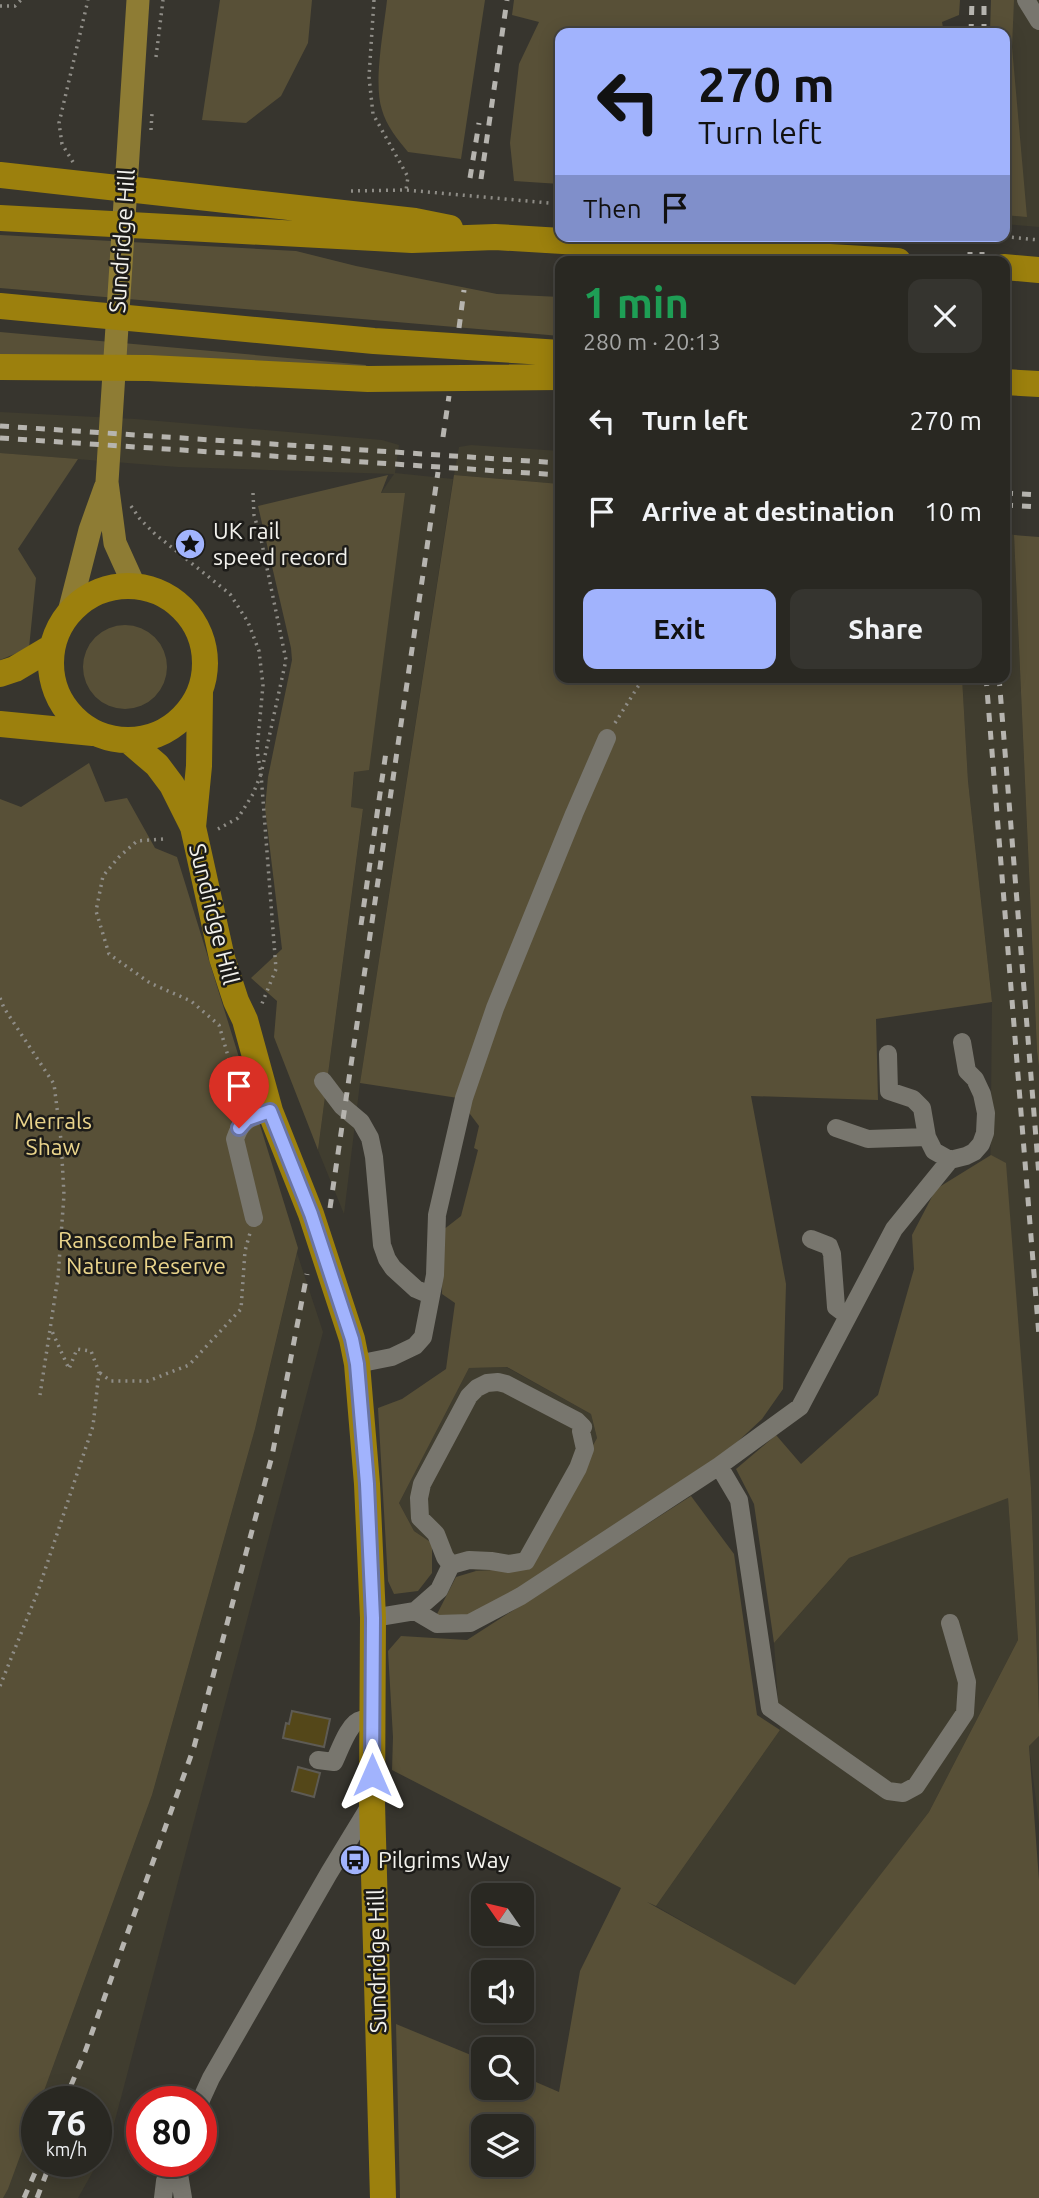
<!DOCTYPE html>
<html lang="en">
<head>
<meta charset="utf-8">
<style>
	body { margin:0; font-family:Ubuntu,sans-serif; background:#35342f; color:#f1f3f6; height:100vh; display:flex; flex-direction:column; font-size:26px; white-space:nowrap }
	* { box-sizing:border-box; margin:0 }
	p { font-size:23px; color:#a5a6a5 }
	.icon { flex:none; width:38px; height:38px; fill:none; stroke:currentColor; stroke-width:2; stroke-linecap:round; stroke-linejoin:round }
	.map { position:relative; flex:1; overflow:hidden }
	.side { position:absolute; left:555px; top:256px; width:455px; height:427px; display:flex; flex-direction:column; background:#292822; border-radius:14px; box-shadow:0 4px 18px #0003,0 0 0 2px #454440 }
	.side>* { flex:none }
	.banner { position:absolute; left:555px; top:28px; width:455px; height:214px; border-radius:14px; box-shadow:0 4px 18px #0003,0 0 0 2px #454440; background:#a1b3fd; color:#111; overflow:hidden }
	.needle { width:46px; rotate:304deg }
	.fabs { position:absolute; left:471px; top:1883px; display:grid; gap:14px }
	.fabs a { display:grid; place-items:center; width:63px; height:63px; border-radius:14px; background:#292822; box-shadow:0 4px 18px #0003,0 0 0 2px #454440; font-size:35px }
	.speed { position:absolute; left:21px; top:2086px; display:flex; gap:14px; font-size:35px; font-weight:700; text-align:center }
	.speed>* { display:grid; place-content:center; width:91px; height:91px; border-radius:50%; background:#292822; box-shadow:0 4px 18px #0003,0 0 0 2px #454440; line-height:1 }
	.speed small { font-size:18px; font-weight:400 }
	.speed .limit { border:10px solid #d22; background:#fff; color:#111 }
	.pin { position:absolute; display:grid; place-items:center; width:60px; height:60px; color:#fff; margin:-72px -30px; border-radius:50% 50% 50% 0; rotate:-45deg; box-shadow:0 0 7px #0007 }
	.pin .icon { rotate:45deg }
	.me { position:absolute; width:77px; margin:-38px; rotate:0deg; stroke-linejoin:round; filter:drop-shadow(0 0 5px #0008) }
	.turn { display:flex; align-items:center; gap:24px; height:147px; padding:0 28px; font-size:32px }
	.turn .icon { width:91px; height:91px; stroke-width:2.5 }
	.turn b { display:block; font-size:49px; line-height:60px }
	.then { display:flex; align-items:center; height:66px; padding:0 28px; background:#0003; gap:14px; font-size:26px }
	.round { display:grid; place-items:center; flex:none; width:74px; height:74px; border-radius:14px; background:#35342f }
	.head { display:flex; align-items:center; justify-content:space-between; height:119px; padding:0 28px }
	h1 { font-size:42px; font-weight:600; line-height:52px; color:#1e9e55 }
	.button { display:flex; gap:14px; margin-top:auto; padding:14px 28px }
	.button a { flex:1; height:80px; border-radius:14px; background:#a1b3fd; color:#111; font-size:28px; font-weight:600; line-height:80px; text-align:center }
	.button a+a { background:#35342f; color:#f1f3f6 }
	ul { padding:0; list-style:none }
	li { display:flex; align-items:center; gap:21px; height:91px; padding:0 28px }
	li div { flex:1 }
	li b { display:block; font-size:26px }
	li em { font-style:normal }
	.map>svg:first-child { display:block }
	.built { fill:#403d2f }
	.green { fill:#585037; fill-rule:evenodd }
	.building { fill:#544719; stroke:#5e5b54; stroke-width:2 }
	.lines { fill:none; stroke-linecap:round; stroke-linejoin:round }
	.path { stroke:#8f8d87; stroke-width:3.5; stroke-dasharray:2 5; stroke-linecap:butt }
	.minor { stroke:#78766e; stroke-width:18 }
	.major { stroke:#8e7c34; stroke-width:23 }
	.highway { stroke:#9c800d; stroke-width:26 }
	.rail { stroke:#b6b4af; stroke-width:5; stroke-dasharray:9 9; stroke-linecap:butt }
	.route-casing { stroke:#6974a4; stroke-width:18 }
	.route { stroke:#a1b3fd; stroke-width:12 }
	.labels { text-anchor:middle; stroke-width:5; stroke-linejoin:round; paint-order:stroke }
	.street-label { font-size:23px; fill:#f3f2ed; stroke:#1d1c19 }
	.poi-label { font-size:23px; fill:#f3f2ed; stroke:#1d1c19; text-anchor:start }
	.park-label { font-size:23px; fill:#ead48b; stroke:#1d1c19 }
</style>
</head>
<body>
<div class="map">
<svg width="1039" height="2198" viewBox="0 0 1039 2198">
	<rect width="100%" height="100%" fill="#37352e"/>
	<path class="built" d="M1001,0H1039V227L1005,224L1004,33H999Z
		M0,412L135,419L382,440L399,445L395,473L453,479L360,1083L344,1214L318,1150L363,810L351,807L381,493L394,474L178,467L0,453Z
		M471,445L560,451V484L454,475L459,447Z
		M1005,532L1014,535L1037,1051L1039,1067V1714L1031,1488L990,1201L992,1002L968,781L962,677H1004Z
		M297,1253L323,1332L109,2143L78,2198H3L37,2110V2161H96V2102H40L152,1795L255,1429Z
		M506,1367L591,1414L597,1438L526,1568L476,1571L414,1531L399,1503L469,1368Z
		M1008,1497L1018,1640L929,1812L795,1986L656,1906L780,1730L774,1643L849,1558Z
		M1039,1736V1824L1029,1746Z"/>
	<path class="green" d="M220,0H312L308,43L281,96L246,123L202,120Z
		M387,0H485L461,159L408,152C398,140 386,125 382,110C373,83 384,29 387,0Z
		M514,0H960L959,15L942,22L944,33H560V184L514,181L510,143L519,64L539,22L512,15Z
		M991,0H1014L1012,47L1027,217L1005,215L1004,33H990Z
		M0,235L296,251L356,266L497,294L560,297V336L0,288Z
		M0,332L366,365L365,371L0,356Z
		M0,453L78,459L18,549L36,578L29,648L0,660Z
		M388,475L381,493H405L369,770L354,772L351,807L363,809L318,1150L274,1037L277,1001L251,978L282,949L265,808L268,777L292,660L291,648L258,506Z
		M454,475L560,484V677H962L968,781L992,1002L876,1019L878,1100L751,1096L786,1284L783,1389L762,1419L733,1446L548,1574L470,1617L436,1616L456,1577L476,1571L526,1568L597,1438L591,1414L507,1367L469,1368L399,1503L414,1531L432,1543V1573L418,1591L394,1594L388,1581L378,1408L402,1399L446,1369L455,1303L442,1294L443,1230L461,1216L478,1150L474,1148L479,1126L458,1098L360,1083Z
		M1014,535L1039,537V1067L1037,1051Z
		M83 667a42 42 0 1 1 84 0a42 42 0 1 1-84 0Z
		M89,763L105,802L127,798L155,848L177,857L298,1248L255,1429L152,1795L40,2102H37V2110L8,2189L3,2198H0V799L21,807Z
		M991,1155L1006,1163L1031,1488L1039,1714V1736L1029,1746L1039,1880V2198H400L396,2024L483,2060V2088H522V2076L559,2092L580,1971L621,1888L392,1770L393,1737L388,1651L401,1636L467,1640L691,1496L734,1554L757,1715L780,1730L656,1906L647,1902L795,1985L929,1812L1018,1640L1008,1498L849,1558L774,1643L754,1504L736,1469L776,1435L801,1464L878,1395L914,1269L912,1235L936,1189ZM483,2126H522V2165H483Z"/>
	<path class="building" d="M292,1711L330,1719L324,1747L283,1738L286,1723L289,1724Z
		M298,1767L320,1773L314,1797L292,1791Z"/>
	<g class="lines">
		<path class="path" d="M374,0L369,77L373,114L408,177L406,190
			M0,6H15L21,0
			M156,57L163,0
			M151,130L152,113
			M73,162L62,144L59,123L88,0
			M351,191L406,190L560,204
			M998,236L1039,240
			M253,493L254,515L261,539L286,660L261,774L276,969L261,1006
			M131,506L140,519L155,534L230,594L248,622L259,651L263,685L257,750L261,774L253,794L238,818L218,829
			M615,723L644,677
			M163,839L137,841L119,857L103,876L96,911L109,954L150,983L191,1001L219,1025L242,1104
			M0,998L4,1008L54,1084L61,1140L64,1195L58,1277L40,1395
			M100,1373L111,1381H148L189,1365L241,1309L245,1251L250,1233
			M0,1686L38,1591L93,1426L99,1372L91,1351L77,1349L69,1369L51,1329"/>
		<path class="minor" d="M1026,0L1039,21
			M888,1054L889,1091L913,1099L922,1108L927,1137L934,1151L950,1160
			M323,1081L342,1106L361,1122L370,1138L374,1157L382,1245L387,1259L393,1268L416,1289L430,1295
			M836,1128L868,1139L927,1137
			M254,1218L235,1139C242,1118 251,1118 270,1111
			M811,1239L829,1246L832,1254L836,1307L848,1316
			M357,1364L392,1357L415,1346L423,1337L435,1275L437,1215L464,1098L495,1008L574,814L607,738
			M719,1466L739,1500L770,1708L888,1791L903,1793L916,1786L965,1713L967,1682L950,1623
			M415,1611L437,1624L470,1623L521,1596L719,1466L800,1407L894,1229L950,1160L966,1156L974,1152L981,1144L985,1133L986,1113L982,1094L975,1079L967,1071L962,1042
			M373,1618L415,1611L439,1590L451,1565L469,1560L491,1561L509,1564L526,1561L578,1468L585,1449L581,1431L583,1427L577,1421L506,1384L498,1382L487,1383L477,1388L469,1396L422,1484L419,1498L420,1518L436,1534L445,1557L451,1565
			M318,1760L334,1762C339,1752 349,1722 361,1720C365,1719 369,1720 373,1720
			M200,2102L211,2078L329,1873L371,1804
			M182,2161L179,2174L183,2198
			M163,2198L165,2181L174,2175L179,2174"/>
		<path class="major" d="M134,585L115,543L107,482L138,0
			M69,612L90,530L105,488"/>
		<path class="highway" d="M0,175L415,221L450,228
			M0,218L412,240L495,237L898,261
			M1004,267L1039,270
			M0,306L374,341L560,353
			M0,367L149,368L368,379L560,377
			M1004,382L1039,384
			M51 663a77 77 0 1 1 154 0a77 77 0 1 1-154 0Z
			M0,674L15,669L52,647
			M0,724L93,733
			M129,741L157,765L172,785L193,827L222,958L236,1001L245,1020L270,1111L311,1214L352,1339L357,1364L367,1484L373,1618L372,1803L383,2198
			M193,827L199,766L200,692"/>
		<path class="rail" d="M971,33L972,0
			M984,33V0
			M470,178L479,123
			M481,179L507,0
			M970,261V236
			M982,261V236
			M459,328L464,290
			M0,426L560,463
			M443,437L449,396
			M0,438L560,475
			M1004,493L1039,495
			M1004,505L1039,507
			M986,677L1039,1336
			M999,677L1039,1176
			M361,925L386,752
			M330,1208L438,472
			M64,2102L85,2052L194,1747L272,1456L307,1274
			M24,2198L40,2161
			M37,2198L51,2161"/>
	</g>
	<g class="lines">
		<g class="route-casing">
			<path id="route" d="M239,1128L247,1119L270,1111L311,1214L352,1339L357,1364L367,1484L373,1618L372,1775"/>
		</g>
		<use href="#route" class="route"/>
	</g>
	<defs>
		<g id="sight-disc" transform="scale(1.575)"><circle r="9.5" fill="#a1b3fd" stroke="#1d1c19"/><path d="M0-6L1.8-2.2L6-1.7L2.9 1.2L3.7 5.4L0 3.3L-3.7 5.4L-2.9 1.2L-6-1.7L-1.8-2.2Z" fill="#111"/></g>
		<g id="bus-disc" transform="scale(1.575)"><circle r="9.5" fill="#a1b3fd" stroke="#1d1c19"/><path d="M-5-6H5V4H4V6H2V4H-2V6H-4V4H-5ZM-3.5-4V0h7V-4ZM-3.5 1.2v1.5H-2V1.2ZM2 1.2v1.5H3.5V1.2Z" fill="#111"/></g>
	</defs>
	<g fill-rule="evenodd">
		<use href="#sight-disc" x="190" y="544"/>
		<use href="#bus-disc" x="355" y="1860"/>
	</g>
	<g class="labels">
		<g class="street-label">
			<text transform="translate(122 241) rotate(-86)" y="8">Sundridge Hill</text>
			<text transform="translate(214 914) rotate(76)" y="8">Sundridge Hill</text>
			<text transform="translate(377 1961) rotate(-91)" y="8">Sundridge Hill</text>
		</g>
		<g class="poi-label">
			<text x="213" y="539">UK rail<tspan x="213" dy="26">speed record</tspan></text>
			<text x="378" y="1868">Pilgrims Way</text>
		</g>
		<g class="park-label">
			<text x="53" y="1129">Merrals<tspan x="53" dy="26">Shaw</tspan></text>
			<text x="146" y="1248">Ranscombe Farm<tspan x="146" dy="26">Nature Reserve</tspan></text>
		</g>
	</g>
</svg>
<div class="fabs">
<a><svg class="needle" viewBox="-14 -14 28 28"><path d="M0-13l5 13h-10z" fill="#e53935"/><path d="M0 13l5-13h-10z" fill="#a5a6a5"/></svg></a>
<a><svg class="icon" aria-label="sound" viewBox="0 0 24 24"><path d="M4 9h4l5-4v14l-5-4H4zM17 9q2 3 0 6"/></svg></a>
<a><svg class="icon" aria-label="search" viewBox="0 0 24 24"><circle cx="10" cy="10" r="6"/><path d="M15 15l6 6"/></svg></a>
<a><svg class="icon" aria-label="layers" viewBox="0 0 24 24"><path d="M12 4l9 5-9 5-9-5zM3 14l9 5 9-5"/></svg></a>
</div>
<div class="speed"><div>76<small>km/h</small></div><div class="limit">80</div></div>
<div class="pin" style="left:239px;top:1128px;background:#d93025"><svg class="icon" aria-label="arrive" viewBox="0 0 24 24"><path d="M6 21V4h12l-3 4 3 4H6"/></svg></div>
<svg class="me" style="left:372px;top:1775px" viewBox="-20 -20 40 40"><path d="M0-17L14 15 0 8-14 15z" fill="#a1b3fd" stroke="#fff" stroke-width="4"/></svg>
<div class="banner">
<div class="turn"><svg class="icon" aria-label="left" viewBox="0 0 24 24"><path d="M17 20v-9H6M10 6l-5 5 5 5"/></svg><div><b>270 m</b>Turn left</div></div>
<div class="then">Then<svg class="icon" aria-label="arrive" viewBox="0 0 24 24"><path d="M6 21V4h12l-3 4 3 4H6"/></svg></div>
</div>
<section class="side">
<div class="head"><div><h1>1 min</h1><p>280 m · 20:13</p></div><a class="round"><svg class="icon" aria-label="close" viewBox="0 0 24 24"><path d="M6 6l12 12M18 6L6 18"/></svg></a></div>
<ul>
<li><svg class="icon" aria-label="left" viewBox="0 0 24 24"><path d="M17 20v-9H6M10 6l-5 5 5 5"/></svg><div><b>Turn left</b></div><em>270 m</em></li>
<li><svg class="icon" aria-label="arrive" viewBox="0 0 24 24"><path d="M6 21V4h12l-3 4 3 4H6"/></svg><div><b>Arrive at destination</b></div><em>10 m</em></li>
</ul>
<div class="button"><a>Exit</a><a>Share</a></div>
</section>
</div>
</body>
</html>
